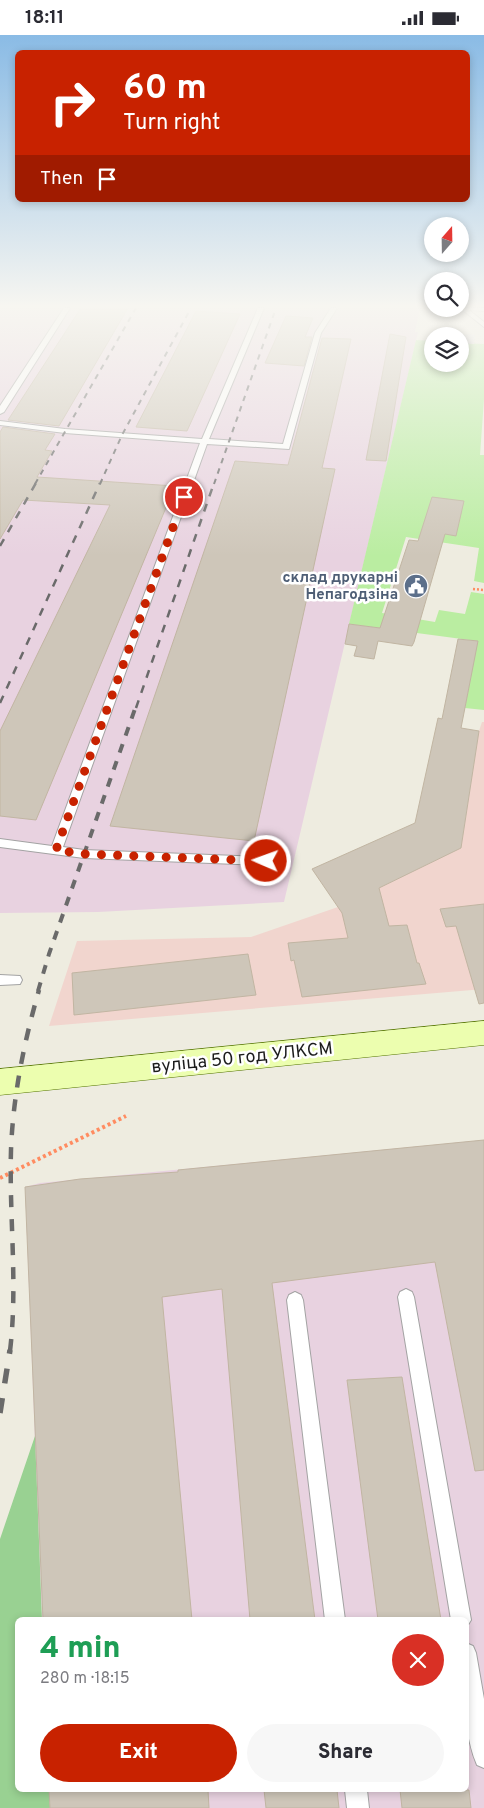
<!DOCTYPE html>
<html lang="en">
<head>
<meta charset="utf-8">
<style>
	body { margin:0; font-family:Overpass,sans-serif; background:#f7f7f7; color:#2b2b33; height:100vh; display:flex; flex-direction:column; font-size:19px; white-space:nowrap }
	* { box-sizing:border-box; margin:0 }
	p { font-size:16px; color:#7c7c81 }
	.icon { flex:none; width:28px; height:28px; fill:none; stroke:currentColor; stroke-width:2; stroke-linecap:round; stroke-linejoin:round }
	.map { position:relative; flex:1; overflow:hidden }
	.details { position:absolute; left:15px; top:1582px; width:454px; height:175px; display:flex; flex-direction:column; background:#fff; border-radius:8px; box-shadow:0 2px 8px #0003 }
	.details>* { flex:none }
	.banner { position:absolute; left:15px; top:15px; width:455px; height:152px; border-radius:8px; box-shadow:0 2px 8px #0003; background:#c82200; color:#fff; overflow:hidden }
	.needle { width:32px; rotate:20deg }
	.tools { position:absolute; left:424px; top:182px; display:grid; gap:10px }
	.tools a { display:grid; place-items:center; width:45px; height:45px; border-radius:50%; background:#fff; box-shadow:0 2px 8px #0003; font-size:25px }
	.pin { position:absolute; display:grid; place-items:center; width:42px; height:42px; color:#fff; margin:-21px; border:2px solid #fff; border-radius:50%; box-shadow:0 1px 5px #0007 }
	.me { position:absolute; width:55px; margin:-28px; rotate:272deg; stroke-linejoin:round; filter:drop-shadow(0 0 4px #0008) }
	.turn { display:flex; align-items:center; gap:18px; height:105px; padding:0 25px; font-size:22px }
	.turn .icon { width:65px; height:65px; stroke-width:2.5 }
	.turn b { display:block; font-size:35px; line-height:42px }
	.then { display:flex; align-items:center; height:48px; padding:0 25px; background:#0003; gap:10px; font-size:19px }
	.round { display:grid; place-items:center; flex:none; width:52px; height:52px; border-radius:26px; background:#f7f7f7 }
	.summary { display:flex; align-items:center; justify-content:space-between; height:85px; padding:0 25px }
	h1 { font-size:30px; font-weight:800; line-height:38px; color:#1e9e55 }
	.cta { display:flex; gap:10px; margin-top:auto; padding:10px 25px }
	.cta a { flex:1; height:58px; border-radius:30px; background:#c82200; color:#fff; font-size:20px; font-weight:800; line-height:58px; text-align:center }
	.cta a+a { background:#f7f7f7; color:#2b2b33 }
	.status { display:flex; justify-content:space-between; align-items:center; height:35px; padding:0 25px; background:#fff; direction:ltr }
	.status svg { height:14px; fill:currentColor }
	.map>svg:first-child { display:block }
	.commercial { fill:#f1d5ce }
	.industrial { fill:#e8d2e0 }
	.grass { fill:#baeda1 }
	.forest { fill:#99d192 }
	.parking { fill:#e8e8e8 }
	.building { fill:#cec6b9; stroke:#c1b5a2 }
	.lines { fill:none; stroke-linecap:round; stroke-linejoin:round }
	.service-casing { stroke:#a3a3a3; stroke-width:2 }
	.secondary-casing { stroke:#557600; stroke-width:1 }
	.path-far1 { stroke:#ff8c61; stroke-width:2.5; stroke-dasharray:2 2; stroke-linecap:butt }
	.path { stroke:#ff8c61; stroke-width:4; stroke-dasharray:3 3; stroke-linecap:butt }
	.service { fill:#fff; fill-rule:evenodd }
	.secondary { fill:#ecfeaf; fill-rule:evenodd }
	.rail-far4 { stroke:#6a6a6a; stroke-width:2; stroke-dasharray:5.5 5.5; stroke-linecap:butt }
	.rail-far3 { stroke:#6a6a6a; stroke-width:2.5; stroke-dasharray:8 8; stroke-linecap:butt }
	.rail-far2 { stroke:#6a6a6a; stroke-width:4; stroke-dasharray:9 9; stroke-linecap:butt }
	.rail-far1 { stroke:#6a6a6a; stroke-width:4.5; stroke-dasharray:12 12; stroke-linecap:butt }
	.rail { stroke:#6a6a6a; stroke-width:5.5; stroke-dasharray:15 15; stroke-linecap:butt }
	.route { stroke:#c82200; stroke-width:9; stroke-dasharray:0 16.2 }
	.labels { text-anchor:middle; stroke-width:5; stroke-linejoin:round; paint-order:stroke }
	.far-service-label { font-size:15px; font-weight:bold; fill:#4e5e75; stroke:#fff; text-anchor:end }
	.street-label { font-size:18px; fill:#1c1c1c; stroke:#fff }
</style>
</head>
<body>
<div class="status"><b>18:11</b><svg viewBox="0 0 49 12"><path d="M0 12V9h3v3zM5 12V6h3v6zM10 12V3h3v9zM15 12V0h3v12zM26 1h20v11H26zM47 4h2v5h-2z"/></svg></div>
<div class="map">
<svg width="484" height="1773" viewBox="0 0 484 1773">
	<rect width="100%" height="100%" fill="#eeece0"/>
	<path class="commercial" d="M482,687H484V954L49,991L77,906L251,902L338,872L461,813L479,696Z"/>
	<path class="industrial" d="M0,273H420L415,297H418L284,867L98,877L0,878Z
		M484,1105V1773H50L49,1755H466V1585H42L25,1152L40,1148Z"/>
	<path class="grass" d="M416,305L432,306V329H460V308L484,309V364L480,420H484V548L474,546L479,513L406,502L382,578L435,587L439,575L465,579L471,557L484,559V675L465,673L477,606L349,589Z"/>
	<path class="forest" d="M35,1401L42,1585H18V1755H49L50,1773H0V1504Z"/>
	<path class="parking" d="M431,297L475,300L474,309L460,308V301H432V306H429Z"/>
	<path class="building" d="M81,273H128L59,391L8,385Z
		M196,276L240,279L187,396L136,392Z
		M286,281L313,283L305,302H312L304,331L265,328Z
		M390,299L406,302L386,426L366,425Z
		M322,303L351,304L322,433L335,434L254,806L110,791L235,426L288,430Z
		M3,392L55,399L45,415L52,416L37,442L175,451L36,785L0,781V696L110,470L23,465L0,504V397Z
		M432,462L464,466L456,501L445,499L414,607L412,611L378,606L374,624L354,621L357,611L345,609L349,589L380,593L409,505L418,506Z
		M458,604L478,606L461,693L479,696L461,813L379,853L389,891L407,890L417,928H419L426,949L302,962L294,925L291,926L288,908L348,903L342,878L312,834L415,788L438,683L442,684Z
		M484,869V968L479,969L456,891L446,892L440,874Z
		M248,919L256,960L74,980L72,938Z
		M484,1105V1435L475,1436L435,1227L272,1248L315,1585H250L222,1254L162,1262L192,1585H43L25,1152L80,1144L178,1137V1135Z
		M402,1342L441,1585H378L347,1345Z
		M49,1755H208L209,1773H50Z
		M264,1755H337L339,1773H266Z
		M400,1755H469L471,1773H402Z"/>
	<g class="lines">
		<g class="service-casing">
			<path id="service" d="M64,273H70L4,377L0,379V371Z
				M258,273H264L209,404L283,409L315,298L331,273H337L321,298L289,414L207,409L63,812L84,815L265,822L271,826L265,830L84,823L0,812V804L52,811L200,408L65,398L0,390V386L65,394L202,404Z
				M460,273H484V276L469,275L484,287V292Z
				M0,940L20,941L22,945L20,949L0,950Z
				M406,1254L412,1257L414,1262L471,1585L466,1593V1585H451L398,1262L400,1257Z
				M295,1257L301,1260L303,1265L345,1585H325L287,1265L289,1260Z
				M466,1608L473,1611L476,1618L484,1664V1733L477,1730C461,1693 466,1648 466,1608Z
				M345,1755H367L369,1773H347Z"/>
		</g>
		<g class="secondary-casing">
			<path id="secondary" d="M484,986V1010L0,1060V1034Z"/>
		</g>
		<path class="path-far1" d="M473,554L484,555"/>
		<path class="path" d="M0,1143L126,1081"/>
		<use href="#service" class="service"/>
		<use href="#secondary" class="secondary"/>
		<path class="rail-far4" d="M35,449L136,273
			M100,449L122,400L191,273
			M214,449L276,273"/>
		<path class="rail-far3" d="M0,511L36,448
			M0,668L100,448
			M136,673L214,448"/>
		<path class="rail-far2" d="M38,956L49,919L136,671"/>
		<path class="rail-far1" d="M10,1316C18,1249 9,1183 11,1115C13,1061 24,1007 39,955"/>
		<path class="rail" d="M0,1378L10,1315"/>
	</g>
	<linearGradient id="sky" x2="0" y2="1"><stop stop-color="#8abbe5"/><stop offset="0.52" stop-color="#f7f6f1"/><stop offset="1" stop-color="#f7f6f1" stop-opacity="0"/></linearGradient>
	<rect width="484" height="521" fill="url(#sky)"/>
	<g class="lines">
		<path class="route" d="M184,462L56,815L84,819L266,826"/>
	</g>
	<defs>
		<g id="civic-disc" transform="scale(1.25)"><circle r="9.5" fill="#5c6f8a" stroke="#fff"/><path d="M-.6-6.5H3V-4.5H.6V-3L4-1V1h2V6H-6V1h2V-1L-.6-3ZM-1.2 2.5V6h2.4V2.5Z" fill="#fff"/></g>
	</defs>
	<g fill-rule="evenodd">
		<use href="#civic-disc" x="416" y="551"/>
	</g>
	<g class="labels">
		<g class="far-service-label">
			<text x="398" y="547">склад друкарні<tspan x="398" dy="17">Непагодзіна</tspan></text>
		</g>
		<g class="street-label">
			<text transform="translate(242 1022) rotate(-6)" y="6">вуліца 50 год УЛКСМ</text>
		</g>
	</g>
</svg>
<div class="tools">
<a><svg class="needle" viewBox="-14 -14 28 28"><path d="M0-13l5 13h-10z" fill="#e53935"/><path d="M0 13l5-13h-10z" fill="#7c7c81"/></svg></a>
<a><svg class="icon" aria-label="search" viewBox="0 0 24 24"><circle cx="10" cy="10" r="6"/><path d="M15 15l6 6"/></svg></a>
<a><svg class="icon" aria-label="layers" viewBox="0 0 24 24"><path d="M12 4l9 5-9 5-9-5zM3 14l9 5 9-5"/></svg></a>
</div>
<div class="pin" style="left:184px;top:462px;background:#d93025"><svg class="icon" aria-label="arrive" viewBox="0 0 24 24"><path d="M6 21V4h12l-3 4 3 4H6"/></svg></div>
<svg class="me" style="left:266px;top:826px" viewBox="-20 -20 40 40"><circle r="17" fill="#c82200" stroke="#fff" stroke-width="3"/><path d="M0-11L8 9 0 5-8 9z" fill="#fff"/></svg>
<div class="banner">
<div class="turn"><svg class="icon" aria-label="right" viewBox="0 0 24 24"><path d="M7 20v-9h11M14 6l5 5-5 5"/></svg><div><b>60 m</b>Turn right</div></div>
<div class="then">Then<svg class="icon" aria-label="arrive" viewBox="0 0 24 24"><path d="M6 21V4h12l-3 4 3 4H6"/></svg></div>
</div>
<section class="details">
<div class="summary"><div><h1>4 min</h1><p>280 m · 18:15</p></div><a class="round" style="background:#d93025;color:#fff"><svg class="icon" aria-label="close" viewBox="0 0 24 24"><path d="M6 6l12 12M18 6L6 18"/></svg></a></div>
<div class="cta"><a>Exit</a><a>Share</a></div>
</section>
</div>
</body>
</html>
